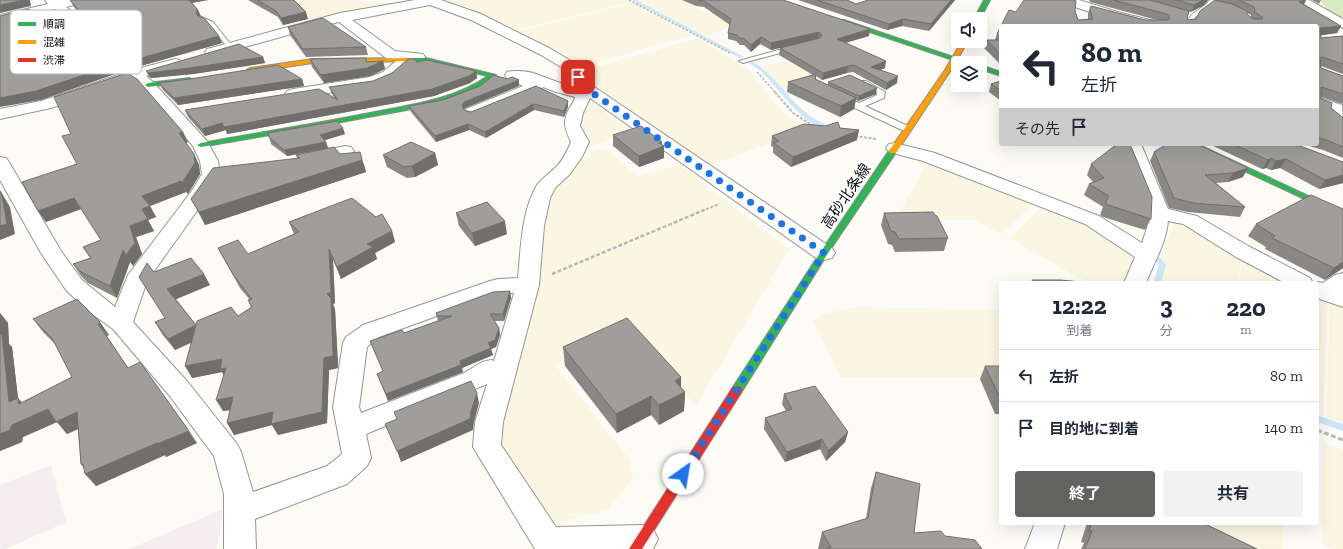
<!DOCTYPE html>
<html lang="ja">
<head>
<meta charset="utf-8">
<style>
	body { margin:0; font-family:"Zilla Slab","Noto Sans JP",serif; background:#f2f2f3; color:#1f2937; height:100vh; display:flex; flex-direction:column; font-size:15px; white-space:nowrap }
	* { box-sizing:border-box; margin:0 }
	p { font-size:13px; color:#747a83 }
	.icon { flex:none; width:22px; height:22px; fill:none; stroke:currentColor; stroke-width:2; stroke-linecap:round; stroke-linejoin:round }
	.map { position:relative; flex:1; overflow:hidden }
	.side { position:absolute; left:999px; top:281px; width:320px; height:244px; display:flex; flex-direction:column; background:#fff; border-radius:4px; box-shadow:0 4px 16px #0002 }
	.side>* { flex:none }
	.banner { position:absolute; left:999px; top:24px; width:320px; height:122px; border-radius:4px; box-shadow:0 4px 16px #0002; background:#fff; color:#1f2937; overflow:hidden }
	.tools { position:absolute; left:951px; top:12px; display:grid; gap:8px }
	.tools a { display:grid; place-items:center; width:36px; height:36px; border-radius:4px; background:#fff; box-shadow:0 4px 16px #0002; font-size:20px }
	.pin { position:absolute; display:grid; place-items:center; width:34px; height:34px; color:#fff; margin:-17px; border-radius:8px; box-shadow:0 2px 6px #0006 }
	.me { position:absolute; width:44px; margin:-22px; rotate:32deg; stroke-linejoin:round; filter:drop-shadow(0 0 3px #0008) }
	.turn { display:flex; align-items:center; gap:14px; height:84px; padding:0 16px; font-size:18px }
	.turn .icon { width:52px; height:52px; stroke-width:2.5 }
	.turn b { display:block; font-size:28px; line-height:34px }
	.then { display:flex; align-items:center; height:38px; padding:0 16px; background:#0003; gap:8px; font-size:15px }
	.eta { display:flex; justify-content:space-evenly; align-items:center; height:68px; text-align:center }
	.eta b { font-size:24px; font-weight:700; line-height:28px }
	.action { display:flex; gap:8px; margin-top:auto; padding:8px 16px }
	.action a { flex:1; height:46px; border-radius:4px; background:#626260; color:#fff; font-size:16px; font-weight:700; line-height:46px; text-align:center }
	.action a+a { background:#f2f2f3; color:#1f2937 }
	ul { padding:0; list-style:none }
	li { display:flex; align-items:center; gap:12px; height:52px; padding:0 16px; border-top:1px solid #e0e1e3 }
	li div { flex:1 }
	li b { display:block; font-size:15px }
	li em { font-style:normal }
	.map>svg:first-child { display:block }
	.industrial { fill:#f4eef1 }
	.farmland { fill:#f9f7e1 }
	.forest { fill:#d6ebc1 }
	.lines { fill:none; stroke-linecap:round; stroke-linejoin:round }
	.stream { fill:#c9e7f8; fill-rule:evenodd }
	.lane-casing { stroke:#969593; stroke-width:2 }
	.street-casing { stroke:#969593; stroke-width:2 }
	.fast-casing { stroke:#8c8c89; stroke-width:2 }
	.slow-casing { stroke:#8c8c89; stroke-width:2 }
	.jam-casing { stroke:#8c8c89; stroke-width:2 }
	.path-far3 { stroke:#b9b9b8; stroke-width:1.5; stroke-dasharray:2.5 1.5; stroke-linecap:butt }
	.path-far2 { stroke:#b9b9b8; stroke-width:2; stroke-dasharray:3 1.5; stroke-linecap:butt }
	.path-far1 { stroke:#b9b9b8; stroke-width:2.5; stroke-dasharray:4 2; stroke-linecap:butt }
	.path { stroke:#b9b9b8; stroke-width:3; stroke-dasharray:5 2.5; stroke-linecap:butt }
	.lane { fill:#fffefe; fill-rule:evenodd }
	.street { fill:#fffefe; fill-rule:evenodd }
	.fast { fill:#30b455; fill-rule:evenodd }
	.slow { fill:#ff9f0a; fill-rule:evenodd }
	.jam { fill:#e5322d; fill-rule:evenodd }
	.wall { fill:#8a8884; fill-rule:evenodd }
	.shaded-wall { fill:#706f6c }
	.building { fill:#a09e9a; stroke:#706f6c }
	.route { stroke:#1a73e8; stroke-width:7; stroke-dasharray:0 12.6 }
	.labels { text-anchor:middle; stroke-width:4; stroke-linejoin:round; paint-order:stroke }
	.street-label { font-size:15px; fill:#0f0f0f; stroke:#fff }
	.key { fill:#fff; stroke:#b7b7b7; stroke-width:1 }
	.key-label { font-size:11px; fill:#0f0f0f }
</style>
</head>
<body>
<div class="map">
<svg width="1343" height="549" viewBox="0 0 1343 549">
	<rect width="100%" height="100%" fill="#fcfbf5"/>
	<path class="industrial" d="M51,465L66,522L6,549H0V485Z
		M223,509L217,549H129Z"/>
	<path class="farmland" d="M295,0H353L377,3L408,2L312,20Z
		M451,0H627L631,2L513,31L445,1Z
		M637,0H678L702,10L711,12L736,25L706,36Z
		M634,3L693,35L581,66L515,32Z
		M699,38L749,70L783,113L809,129L707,166L601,88L586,70Z
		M809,55L849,70L782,89L762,67Z
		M592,103L630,131L590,147L589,138L579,126L585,111Z
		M606,148L637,177L679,165L789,249L696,405L624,332L555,365L629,459L633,479L607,510L550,524L499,445L498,429L550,203L556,188L589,152Z
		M929,160L1036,202L1001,234L973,220L896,219Z
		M1044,205L1097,225L1140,258L1126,283H1096L1077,277L1010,238Z
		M1174,223L1189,227L1241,258L1238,283H1160L1166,265L1160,260Z
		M1243,259L1294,283H1239Z
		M1317,293L1328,297L1323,416L1317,413Z
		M1330,298L1343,302V423L1327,417Z
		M857,307L1001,310V377H841L813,320L824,314Z
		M1323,442L1343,450V549H1333L1322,544Z
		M1181,523H1283L1282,549H1236Z"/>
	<path class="forest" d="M1320,0H1343V18L1329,12Z"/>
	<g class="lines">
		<path class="stream" d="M631,0H636L744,57L740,58Z
			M749,61C762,61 792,102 804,111C812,118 821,123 831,127V129C807,131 778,88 762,72C758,69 754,66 749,63Z
			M1162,144H1169L1161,151L1159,159H1155V150Z
			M1155,257H1159L1166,265L1161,283H1153L1159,265L1154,259Z
			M1317,415L1343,424V431L1317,422Z"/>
		<g class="lane-casing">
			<path id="lane" d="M1210,0H1216L1209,8L1195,17L1191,26H1185C1192,9 1199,13 1210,0Z
				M202,17L213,22L232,46V48H228L209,24L200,20V18Z
				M793,46L796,48L795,49L743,63L739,61Z
				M860,81H866L885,92L884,98L865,106L910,127L911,129L910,131H904L840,101L839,99L843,97L859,103L877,95V93L860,85Z"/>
		</g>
		<g class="street-casing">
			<path id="street" d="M45,0H84L82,3L66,7L94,29L137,69L175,59L180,60L182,63L180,66L146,76L153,82L207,141L218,161L220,174L209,194L147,281L133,322L187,381L237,444L241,452L253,492L327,466L342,454L333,407L343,343L346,337L363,325L490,281L498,279L518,278C521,248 521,212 537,185C542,178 549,174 555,168C563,161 567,151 571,142C566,131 562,123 568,111C570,106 574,103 575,97L556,92L543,87L541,89L478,115L472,117L466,115L464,112L466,109L523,86L507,78L505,75L507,72C513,70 527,71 533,73L566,85L576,87L566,70L541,55L471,20L430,5L352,20L395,51L423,54L425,57L423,60L413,61L393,78L379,84L293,99L287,97L285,94L287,91L293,89L370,77L383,72L397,60L386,58L339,22L317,27L212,56L207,55L205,52L207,49L340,13L415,0H441L481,14L551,49L576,64L590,84L832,248L835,253L832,258L824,260L816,258L590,98L583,113L580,126L589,142L582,157L569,175L555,188L550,198L544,226L539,285L503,422L501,445L556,527L642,525L653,529L658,539L653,549H535L473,447L475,422L487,384L366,434L371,458L367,466L347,484L255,519L256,549H224V494L214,456L169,395L113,329L88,311L66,290L41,253L0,180V157L6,158L9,162L61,251L82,280L115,307L128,275L191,192L202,174L200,161L193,146L143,88L132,81L51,108L0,119V109L41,101L124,73L84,35L55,9L0,23V15L48,4ZM500,293H514L494,361L491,360L482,362L464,373L361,413L359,407L367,347L379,337Z
				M1060,0H1079L1121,13L1163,23L1165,26H1142L1112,19L1062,3Z
				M1295,0H1309L1343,19V28L1310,12Z
				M1317,97L1342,105L1343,126L1337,125L1327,116L1328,111L1317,107Z
				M895,143L935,153L1099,216L1142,243L1147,228L1148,208L1123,144H1141L1168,209L1197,216L1250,247L1310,278L1313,283L1317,282L1323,283L1335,275L1343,273V307L1317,298V283H1285L1236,257L1183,224L1168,221C1166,244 1154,262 1146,283H1124L1135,257L1085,224L923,161L889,152L886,148L889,144Z
				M345,146L351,147L354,151L351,155L309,164L303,163L300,159L303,155Z
				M1035,523H1065L1057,549H1025Z"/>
		</g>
		<g class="fast-casing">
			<path id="fast" d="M984,0H990L980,19H974Z
				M840,20H844L971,63H962L840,22Z
				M412,58H426L496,75C469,102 405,110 368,117C313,128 257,137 201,147L197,145L201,143C257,133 314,124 370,113C410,105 453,100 488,76L426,62L410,61V59Z
				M980,65L1001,72V76L980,69Z
				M190,78L193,80L192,81L148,87L145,85L148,83Z
				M1187,144H1197L1343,212V217Z
				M890,149H893L897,151L828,253L741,393L737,394L733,393L732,390L733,387L820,253Z"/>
		</g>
		<g class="slow-casing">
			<path id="slow" d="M962,41H968L951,70L896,153H890L889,151L945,70Z
				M412,58L414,59V61L313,63L250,72L247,70L250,68L313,59Z"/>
		</g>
		<g class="jam-casing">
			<path id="jam" d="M737,386L741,387L742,390L741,393L642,549H629L733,387Z"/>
		</g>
		<path class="path-far3" d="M629,0L730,53
			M757,72L776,93"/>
		<path class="path-far2" d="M775,92L793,113L812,125
			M855,136L876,139
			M702,211L719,204"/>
		<path class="path-far1" d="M552,274L704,210"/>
		<path class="path" d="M1317,430L1343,440"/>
		<use href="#lane" class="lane"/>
		<use href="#street" class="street"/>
		<use href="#fast" class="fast"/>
		<use href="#slow" class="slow"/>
		<use href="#jam" class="jam"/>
	</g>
	<path class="wall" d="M70,0L192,3L198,10L200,16L219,36L222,43L137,67L85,20L74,7Z
		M248,0H294L308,19L283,25L278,17Z
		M682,0H783L869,36L846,43L885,68L880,70L897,83L886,90L853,72L847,73L822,80L816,76V79L828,85V82L876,94L858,101L856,100L854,109L840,117L787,92L788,82L813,75L779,55L780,48L801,43L771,50L760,44L751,52L744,45H740L736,41L728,39V33L730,25L704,7L696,6Z
		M798,0H847L856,4L868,0H955L929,31L902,26L887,30Z
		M1089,0H1208L1204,5L1191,12H1189L1187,18L1188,20L1196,19L1217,0H1306L1304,4L1341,26L1337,33L1320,35L1321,38L1343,36V74L1321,66V68L1343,76V104L1321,97V99L1342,117L1343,118V158L1323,150L1303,144H1317V26H1001L1016,12L1075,11L1078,20L1088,19V13L1091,6L1145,20H1157L1090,2ZM1247,13L1251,15V18L1247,14Z
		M1312,0H1321L1319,4Z
		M1001,26V65L984,48L987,40H995L997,34Z
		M288,27L366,47L368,55L306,57L290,35Z
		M263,57L265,63L193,74L151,78L149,77L146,71Z
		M310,59L367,62L383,61L385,69L370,76L324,83L312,67Z
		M417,62L476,71L477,78L470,83L434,96L227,134L226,130L205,136L188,117L185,110L334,97L332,94L329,87L373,81Z
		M302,79L304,86L178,105L163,90L159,83Z
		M1001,81V101L989,92L991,84Z
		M519,86L465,108L464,110L471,112L536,86L568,107L564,117L534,110L486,138L469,130L436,142L411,112L409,106L443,100Z
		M840,128L857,140L791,167L773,153V147L771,146L772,136Z
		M183,132L188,142L186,143L194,154L199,165L200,174L188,194L186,192L150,206L156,217L148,220L154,231L136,237L142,254L133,266L130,262L117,298L88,283L81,276L73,264L90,258L83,247L101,240L81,209L46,222L38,211L77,164L71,134Z
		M345,134L325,140L326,142L328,148L364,164L366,172L205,225L191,199L297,158L296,155L324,149L287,156L271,144L269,137Z
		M613,135L662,145L664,146V158L639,167L613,146Z
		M1166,144H1197L1243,177L1228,182L1216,183L1245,207L1240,217L1188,212L1169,208L1150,161L1154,152L1165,146Z
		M1209,144H1273L1343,162V183L1319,189L1280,168L1271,170L1266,168L1262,169Z
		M435,153L438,165L415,177L407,178L387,167L383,155Z
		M1091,164L1151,219L1145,230L1103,217L1100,215L1103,207L1084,195L1089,184L1093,182L1087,175Z
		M1343,209V268L1325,280L1265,249L1266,247L1248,236L1256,224Z
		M456,213L507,234L475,246L459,226Z
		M884,213L948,238L944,251L895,252L892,245L888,244L881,225Z
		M289,222L392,231L395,242L375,253L377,259L341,279L333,260L335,303L333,304L335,309L338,365V368L329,370L327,423L278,435L272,425L234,435L230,410L223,411L224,376L222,372L192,378L191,343L175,350L162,334L155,322L165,318L154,272L210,285L176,299L196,325L238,316L251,307L248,300H250L240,288L218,248L248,254L294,234Z
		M510,291L511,298L504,321H494L499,328L500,335L496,347L491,349L493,355L462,368L463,372L388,401L377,374L383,371L370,341L404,333L438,321L436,313Z
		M0,313L8,323L9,344L12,347L18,398L22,403L72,377L56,345L43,332L33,319L109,335L107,336L128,368L197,443L166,457L165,455L96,486L81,464L78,429L67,434L57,422L23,437L22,442L0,451Z
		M563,347L681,388L685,392L684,411L659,425L651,415L617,433L565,366Z
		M985,366H1001V414H995L980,379Z
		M784,394L848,432L845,442L826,461L820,449L785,462L764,429L765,418L786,411L782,404Z
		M876,472L914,533L945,536L982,549H818L822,532L866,519L871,488Z
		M1087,523H1203L1257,549H1081L1084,543L1081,542Z"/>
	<path class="shaded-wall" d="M24,0H30L31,6L0,13V5Z
		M188,0H209L192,3Z
		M951,0H955L929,31L931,24Z
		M1203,0H1208L1204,5L1191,12L1194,5Z
		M1306,0L1302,8L1299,2Z
		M29,9L33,16L36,33L31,25Z
		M198,10L201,16L198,18L196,11Z
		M306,12L308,19L283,25L281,18Z
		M903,19L902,26L887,30L889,24Z
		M1341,26L1337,33L1317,36L1320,28Z
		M870,29L869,36L836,45L837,39Z
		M819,32L818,39L771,50V43Z
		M219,36L222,43L137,67L134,60Z
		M761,37L760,44L751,52V45Z
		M263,57L265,63L193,74L151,78L148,73Z
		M366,58L368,66L383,61L385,69L370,76L324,83L321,75L366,62Z
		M886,61L885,68L870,74L871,67Z
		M117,64L121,72L41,100L0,107V98Z
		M848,66L847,73L822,80L823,73Z
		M476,71L477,78L470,83L434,96L227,134L226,130L205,136L202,129L222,123Z
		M898,76L897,83L886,90L887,83Z
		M302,79L304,86L178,105L174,98Z
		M519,80V86L465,108L463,111L462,105L464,102Z
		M877,88L876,94L858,101L859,96Z
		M856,98L854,109L840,117L841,106Z
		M568,101V107L564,117V111Z
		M533,104L534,110L486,138L485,132Z
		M468,124L469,130L436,142L435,136Z
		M343,128L345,134L322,141L320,135Z
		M859,130L857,140L791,167L793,157Z
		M183,132L188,142L184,143L179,133Z
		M326,142L328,148L287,156L284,150Z
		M662,142V147L664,146V158L639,167V156L659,143Z
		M360,152L366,172L205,225L199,212Z
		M435,153L438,165L415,177L412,166Z
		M194,154L199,165L200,174L188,194L182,183Z
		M1272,158L1266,168L1262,169L1268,160Z
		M1286,159L1280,168L1271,170L1276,161Z
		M1248,168L1243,177L1228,182L1233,173Z
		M1343,175V183L1319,189L1325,180Z
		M181,181L186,192L150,206L156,217L148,220L154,231L136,237L142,254L133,266L126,255L130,226L142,209V196Z
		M0,190L10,207L15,234L0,240Z
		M74,198L81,209L46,222L38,211Z
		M505,221L507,234L475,246L472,233Z
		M392,231L395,242L375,253L377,259L341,279L337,267L367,244Z
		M329,249L333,260L335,303L333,304L335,309L338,365V368L329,370L327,423L278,435L272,425L234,435L227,423L324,358Z
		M123,250L130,262L117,298L110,286Z
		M1343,262V268L1325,280L1334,268Z
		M204,274L210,285L174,300L167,289Z
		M510,291L511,298L504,321L503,314Z
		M0,313L8,323L9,344L12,347L18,398L29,411L9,402L0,336Z
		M100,322L109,335L107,336L98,324Z
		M196,325L202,337L175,350L168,339Z
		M499,328L500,335L496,347L491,349L493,355L462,368L463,372L388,401L386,394L488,343Z
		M222,359L233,379L227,380L222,372L192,378L185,366Z
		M681,377V394L685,392L684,411L659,425V405L675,381Z
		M477,393L479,403L474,422L473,430L401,462L397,451L471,411Z
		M651,396V415L617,433L616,414Z
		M233,397L240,409L223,411L216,400Z
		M48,409L77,412L87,425L67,434L57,422L23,437L22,442L0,451V434L12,425Z
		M189,431L197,443L166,457L165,455L96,486L85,474L88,473L81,464Z
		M848,432L845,442L826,461L828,451Z
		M822,439L820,449L785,462L787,452Z"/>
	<path class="building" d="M0,0H24L0,5Z
		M70,0H189L198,10L196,11L197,15L205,19L219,36L134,60L82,14Z
		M257,0H294L306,12L281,18L276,11Z
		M698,0H783L870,29L837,39L886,61L871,67L898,76L887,83L854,65L848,66L823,73L780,48L820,38L822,35L819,32L771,43L761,37L751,45L745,39L740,38L737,35L728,33L731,19L704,1Z
		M817,0H847L856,4L868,0H951L931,24L903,19L889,24Z
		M1024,0H1073L1076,1L1075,11L1078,20L1093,19L1090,10L1091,6L1145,20H1168L1170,18L1167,14L1113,0H1150L1189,11L1187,18L1188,20L1196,19L1200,11L1215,0L1232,4L1247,11V14L1253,19H1262V17L1255,12L1254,7L1239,0H1306L1299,2L1341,26L1320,28L1321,38L1343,36V64L1322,57L1320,58L1321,68L1343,76V94L1321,87V99L1332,103L1331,108L1342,117L1343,118V147L1329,141L1317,137V26H1001L1009,10L1016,12Z
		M1176,0H1203L1194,5Z
		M29,9L31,25L66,17L117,64L36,91L0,98V16Z
		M323,18L366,47L303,49L288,27Z
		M1001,26V38L997,34Z
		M987,40H1001V55Z
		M239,44L263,57L190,68L148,73L146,71Z
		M366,58V62L383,61L367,68L321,75L310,59Z
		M408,59H415L417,62L427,60L476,71L469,76L432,89L224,127L222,123L202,129L185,110L319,89L338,100L329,87L373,81L392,73Z
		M278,65L302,79L174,98L159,83L190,79Z
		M127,73L137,79L183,132L179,133L194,154L195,163L182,183L181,181L142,196L150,206L142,209L148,219L130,226L135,243L126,255L123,250L110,286L81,272L73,264L91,258L83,247L101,240L74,198L38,211L22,182L77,164L62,136L71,134L54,97Z
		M816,74L815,79L856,98L841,106L788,82Z
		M494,75L507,79L512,77L519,80L464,102L462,105L464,110L471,112L536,86L568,101L564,111L533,104L485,132L468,124L435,136L409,106L443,100L480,86Z
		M850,75L877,88L859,96L828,82Z
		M1001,81V91L991,84Z
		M337,121L343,128L320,135L326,142L284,150L269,137L268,133Z
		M838,122L840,128L859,130L793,157L774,143L779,141L772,136L804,124L825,126Z
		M641,126L662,142L659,143L664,146L639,156L613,135Z
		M411,142L435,153L412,166L404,167L383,155Z
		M1117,144H1130L1152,197L1151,219L1108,205L1105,203L1109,196L1089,184L1104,178L1091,164Z
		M1168,144H1197L1248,168L1233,173L1205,175L1245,207L1193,203L1174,198L1154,152Z
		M1233,144H1273L1300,146L1343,162V175L1325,180L1286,159L1276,161L1272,158L1268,160Z
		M334,147L340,154L360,152L362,160L199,212L191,199L213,168L300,158L296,155Z
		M0,192L2,196L7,224L0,226Z
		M1311,195L1343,209V262L1334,268L1272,238L1275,236L1256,224Z
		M352,198L376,217L382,214L392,231L367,244L373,247L337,267L329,249L331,292L327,294L331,298L333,354V356L324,358L322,412L271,424L273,412L227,423L233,397L216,400L226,368L220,369L222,359L185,366L196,325L168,339L155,322L165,318L139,277L147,263L154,272L191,258L204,274L167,289L196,325L197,321L231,307L238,316L252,307L248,300L252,299L234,276L218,248L238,240L248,254L299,232L289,222Z
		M487,202L505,221L472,233L456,213Z
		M933,212L935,215L937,216L948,238L899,239L895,232L891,231L884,213Z
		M1032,280H1060L1093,283H1034Z
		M510,291L503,314H490L499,328L495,340L488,343L491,348L460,361L461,365L386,394L377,374L383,371L370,341L402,330L404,333L452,316H437L436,313L493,292Z
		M77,299L100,322L98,324L128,368L140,362L189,431L157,444V443L85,474L83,464H81L77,412L56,422L48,409L12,425L10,430L0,434V335L2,334L9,402L18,398L19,404L72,377L52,338L33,319Z
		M627,318L681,377L675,381L685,392L659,405L651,396L616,414L563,347Z
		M985,366H1001V400Z
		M471,381L477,393L471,411L470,419L397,451L385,424L397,419L394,412Z
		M815,386L848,432L828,451L822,439L787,452L765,418L792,409L784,394Z
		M876,472L920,484L914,533L941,531L945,536L975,540L982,549H826L831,547L822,532L868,518Z
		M1092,523H1203L1257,549H1085L1092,531L1089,530Z"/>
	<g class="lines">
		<path class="route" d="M578,77L584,87L824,253L683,474"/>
	</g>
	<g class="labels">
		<g class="street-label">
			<text transform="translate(846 196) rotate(-56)" y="5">高砂北条線</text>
		</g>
	</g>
	<rect x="10" y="10" width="132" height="64" rx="6" class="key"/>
	<rect x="18" y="22" width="18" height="4" fill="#30b455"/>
	<rect x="18" y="40" width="18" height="4" fill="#ff9f0a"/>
	<rect x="18" y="58" width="18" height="4" fill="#e5322d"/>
	<g class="key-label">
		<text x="43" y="28">順調</text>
		<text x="43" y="46">混雑</text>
		<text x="43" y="64">渋滞</text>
	</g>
</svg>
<div class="tools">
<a><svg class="icon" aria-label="sound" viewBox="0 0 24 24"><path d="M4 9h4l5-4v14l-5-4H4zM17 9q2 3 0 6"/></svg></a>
<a><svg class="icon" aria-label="layers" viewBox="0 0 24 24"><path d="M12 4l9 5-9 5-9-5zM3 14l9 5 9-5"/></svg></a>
</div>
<div class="pin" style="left:578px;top:77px;background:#d93025"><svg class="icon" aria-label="arrive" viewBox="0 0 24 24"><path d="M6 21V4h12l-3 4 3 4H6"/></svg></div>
<svg class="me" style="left:683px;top:474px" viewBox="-20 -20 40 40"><circle r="19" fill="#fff"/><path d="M0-13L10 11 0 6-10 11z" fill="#1a73e8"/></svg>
<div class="banner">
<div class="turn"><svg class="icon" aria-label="left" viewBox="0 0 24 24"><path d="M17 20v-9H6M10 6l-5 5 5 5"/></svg><div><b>80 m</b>左折</div></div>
<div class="then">その先<svg class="icon" aria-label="arrive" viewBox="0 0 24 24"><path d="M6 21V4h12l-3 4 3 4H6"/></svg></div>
</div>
<section class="side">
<div class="eta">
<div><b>12:22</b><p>到着</p></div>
<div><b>3</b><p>分</p></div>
<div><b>220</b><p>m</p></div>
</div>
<ul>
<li><svg class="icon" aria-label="left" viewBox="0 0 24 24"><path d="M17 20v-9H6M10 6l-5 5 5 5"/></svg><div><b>左折</b></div><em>80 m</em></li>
<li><svg class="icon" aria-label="arrive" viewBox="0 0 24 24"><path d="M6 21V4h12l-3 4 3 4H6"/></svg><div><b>目的地に到着</b></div><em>140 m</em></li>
</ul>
<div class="action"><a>終了</a><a>共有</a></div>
</section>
</div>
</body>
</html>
